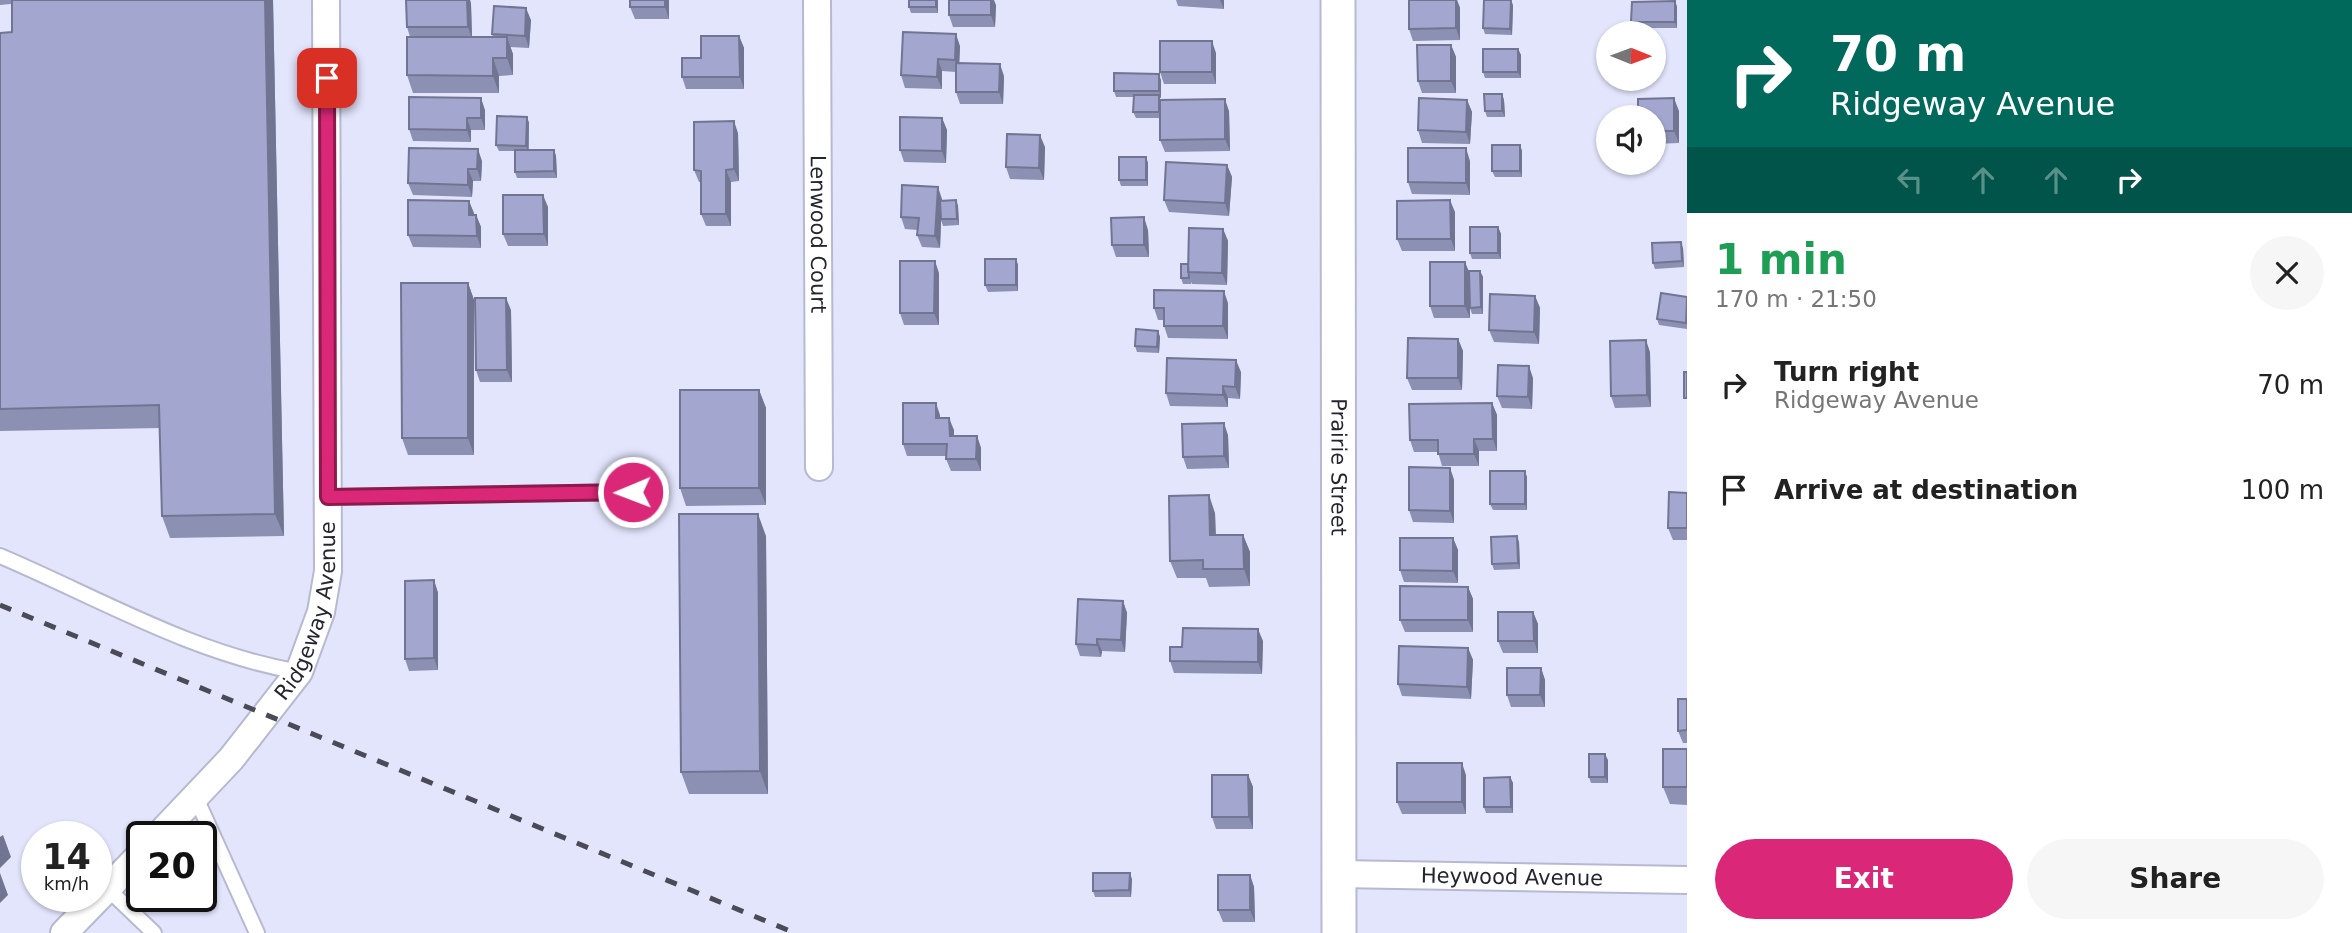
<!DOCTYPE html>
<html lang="en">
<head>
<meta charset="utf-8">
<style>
	body { margin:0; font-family:"DejaVu Sans",sans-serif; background:#f6f6f6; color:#222; height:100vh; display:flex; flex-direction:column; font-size:26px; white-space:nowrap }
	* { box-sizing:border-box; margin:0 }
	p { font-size:23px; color:#767676 }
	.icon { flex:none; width:38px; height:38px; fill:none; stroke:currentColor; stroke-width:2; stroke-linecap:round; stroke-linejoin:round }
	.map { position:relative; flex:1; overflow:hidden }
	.drawer { display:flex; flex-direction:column; background:#fff; width:665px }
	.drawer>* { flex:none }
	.hud { background:#00695c; color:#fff; overflow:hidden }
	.needle { width:46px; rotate:91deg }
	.fabs { position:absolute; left:1596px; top:21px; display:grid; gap:14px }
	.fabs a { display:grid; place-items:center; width:70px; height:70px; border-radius:50%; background:#fff; box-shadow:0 2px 5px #0004; font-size:35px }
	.speed { position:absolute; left:21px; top:821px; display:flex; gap:14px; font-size:35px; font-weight:700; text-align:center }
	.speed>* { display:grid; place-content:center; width:91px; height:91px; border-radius:50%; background:#fff; box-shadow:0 2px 5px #0004; line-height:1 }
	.speed small { font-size:18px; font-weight:400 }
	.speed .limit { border:4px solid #111; border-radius:10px; background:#fff; color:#111 }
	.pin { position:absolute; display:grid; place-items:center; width:60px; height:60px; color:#fff; margin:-30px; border-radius:14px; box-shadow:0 4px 10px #0006 }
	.me { position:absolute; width:77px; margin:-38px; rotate:269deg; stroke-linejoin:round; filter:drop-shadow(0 0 5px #0008) }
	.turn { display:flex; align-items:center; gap:24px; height:147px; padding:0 28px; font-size:32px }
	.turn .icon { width:91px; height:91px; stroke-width:2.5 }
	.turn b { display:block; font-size:49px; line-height:60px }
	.lanes { display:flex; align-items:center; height:66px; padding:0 28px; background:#0003; justify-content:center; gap:35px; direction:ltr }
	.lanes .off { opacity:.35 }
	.round { display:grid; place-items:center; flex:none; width:74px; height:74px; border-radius:37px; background:#f6f6f6 }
	.headline { display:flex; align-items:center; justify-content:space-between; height:119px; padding:0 28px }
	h1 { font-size:42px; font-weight:800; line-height:52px; color:#1e9e55 }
	.action { display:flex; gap:14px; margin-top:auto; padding:14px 28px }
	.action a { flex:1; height:80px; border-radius:42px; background:#db2777; color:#fff; font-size:28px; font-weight:800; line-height:80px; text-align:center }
	.action a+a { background:#f6f6f6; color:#222 }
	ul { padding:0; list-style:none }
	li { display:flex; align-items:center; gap:21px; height:105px; padding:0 28px }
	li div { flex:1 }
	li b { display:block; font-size:26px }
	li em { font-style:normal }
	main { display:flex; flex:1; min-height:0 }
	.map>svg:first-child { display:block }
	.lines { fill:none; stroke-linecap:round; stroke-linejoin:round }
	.service-casing { stroke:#b7b9d0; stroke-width:18 }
	.minor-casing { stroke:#b7b9d0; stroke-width:30 }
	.tertiary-casing { stroke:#b7b9d0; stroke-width:37 }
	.service { stroke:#fff; stroke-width:14 }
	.minor { stroke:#fff; stroke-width:26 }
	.tertiary { stroke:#fff; stroke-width:33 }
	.rail { stroke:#4a4b57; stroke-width:5; stroke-dasharray:12 12; stroke-linecap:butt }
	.wall { fill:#8c90b2 }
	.shaded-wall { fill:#727591 }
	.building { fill:#a3a7cf; stroke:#727591; stroke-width:2 }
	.route-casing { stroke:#8e194d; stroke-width:18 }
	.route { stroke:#db2777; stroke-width:12 }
	.labels { text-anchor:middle; stroke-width:5; stroke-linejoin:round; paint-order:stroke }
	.street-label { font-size:21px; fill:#24252e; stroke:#f1f3fc }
</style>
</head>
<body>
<main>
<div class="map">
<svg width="1687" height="933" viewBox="0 0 1687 933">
	<rect width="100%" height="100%" fill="#e2e5fc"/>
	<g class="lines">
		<g class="service-casing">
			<path id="service" d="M328,497L633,492
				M0,556C99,598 191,653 299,672
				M196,798L257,933
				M107,888L154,933"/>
		</g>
		<g class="minor-casing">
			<g id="minor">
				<path id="s1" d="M817,0L819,467"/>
				<path id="s2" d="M158,836L231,759L299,672L321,612L328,571L326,0"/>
				<path id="s3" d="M1339,874L1687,880"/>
				<path d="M64,933L142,853"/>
			</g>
		</g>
		<g class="tertiary-casing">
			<g id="tertiary">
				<path id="s4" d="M1338,0L1339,933"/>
			</g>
		</g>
		<use href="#service" class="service"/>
		<use href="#minor" class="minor"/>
		<use href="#tertiary" class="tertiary"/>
		<path class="rail" d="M0,605L795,933"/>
	</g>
	<path class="wall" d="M0,0H11V4L0,5Z
		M273,0L284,536L170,538L162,516L160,428L0,431V33L12,32Z
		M406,0H470L471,4L472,37H493L492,34L531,20L529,48L510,47L513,54V75L499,76V93H413L407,75L410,37L407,27Z
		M669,0V19H635L630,7Z
		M938,0V13H911L909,7Z
		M1176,0H1224V9L1178,6Z
		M1409,0H1457L1460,8V40L1413,41L1409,29Z
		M1675,1L1677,7V28H1633L1631,22Z
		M996,5L995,27H953L949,15Z
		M1513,5L1512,35L1485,34L1483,28Z
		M739,36L744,48V89H686L682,77L701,58Z
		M1451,45L1456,57V93H1422L1418,81Z
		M960,46L959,63L1004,76L1003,104H960L956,92V72L942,71V89L905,88L901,75Z
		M1518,49L1521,55V78H1485L1483,72Z
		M1216,53V84H1164L1160,72Z
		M1161,80V98H1160V100L1229,111L1230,151L1165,152L1160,140V118H1136L1133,112L1134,97H1116L1114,91Z
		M1502,94L1504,100L1505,117H1487L1485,111Z
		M1467,100L1472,112L1470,144L1422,143L1418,130Z
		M485,110V130H471V142L413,141L409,129Z
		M1679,111V143L1654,144V117Z
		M527,117L529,123V150H554L556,156L557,178H517L515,172V151H499L496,145Z
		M942,118L947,130L946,163L904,162L900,150Z
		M738,133L739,181L731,182V226H706L701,214V182H699L694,170Z
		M1520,145L1522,151V177H1495L1492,171Z
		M1045,147L1044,180L1010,179L1006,167Z
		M1146,157L1148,163V186H1121L1119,180Z
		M482,161L481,181H473L472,197L413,195L408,183Z
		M1470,161V195L1412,194L1408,182Z
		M1227,165L1232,177L1229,216L1169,212L1164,200Z
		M942,199V201L956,200L958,206L959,225L943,226L941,220L940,248L922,247L917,235L918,230L905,229L901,217Z
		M469,201L474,215H476L481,227V248L413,247L408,235Z
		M548,207V246H508L503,234Z
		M1455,212V251H1402L1397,239Z
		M1498,227L1501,234V259H1472L1470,253Z
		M1223,229L1228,241L1227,285L1192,284L1191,282V284H1183L1181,278L1188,264Z
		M1148,230L1149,257H1116L1112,245Z
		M1683,248L1684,267L1655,269L1653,263Z
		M1016,259L1018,265V291L988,292L985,285Z
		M1480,271L1483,277V314H1472L1470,308V295V318H1434L1430,306L1469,273Z
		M939,273V325H904L900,313Z
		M468,283L474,300V455H408L402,438Z
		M1535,296L1540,308L1539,344L1494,342L1489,330Z
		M1687,297V329L1659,325L1657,319Z
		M1228,303V339L1168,338L1164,326V320H1158L1154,308Z
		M511,310L512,382H480L476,370Z
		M1158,331L1160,337L1159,353L1137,352L1135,346Z
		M1458,339L1463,351L1462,390H1412L1407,378Z
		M1650,352L1651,407L1615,408L1611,396Z
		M1241,372L1240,399L1228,398V407L1170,406L1166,393Z
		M1533,378L1532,409L1502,408L1497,396Z
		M759,390L766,408V505L686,506L680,488Z
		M1492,403L1497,415V451H1479V466H1442L1438,452H1414L1410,440Z
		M940,415V418L954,430V436H977L981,448V471H951L946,459V456H907L903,444Z
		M1228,435L1229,468L1187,469L1183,457Z
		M1450,468L1454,480V523L1413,522L1409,510Z
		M1527,477V510H1493L1490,504Z
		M1687,493V540H1673L1668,528Z
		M1215,513L1216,535H1243L1250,552V586L1209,587L1206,578H1177L1170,561Z
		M766,536L768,794H689L681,772Z
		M1453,538L1458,550V583L1404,582L1400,570Z
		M1519,542L1520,569L1494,570L1492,564Z
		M434,580L438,593V670L409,671L405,659Z
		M1468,587L1473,599V632H1405L1400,620Z
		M1123,601L1127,613L1125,652L1102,651L1101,657L1080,656L1076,644Z
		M1533,612L1538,624V653H1503L1498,641Z
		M1263,641L1262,674L1174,673L1170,661L1182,647Z
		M1468,648L1473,660L1471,699L1402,696L1398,684Z
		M1541,668L1545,680V707H1511L1507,695Z
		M1687,699V743H1683L1678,731Z
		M1687,749V805L1670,804L1663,787Z
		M1608,760V783H1591L1589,777Z
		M1248,775L1253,787V829H1216L1212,817Z
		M1466,775V814H1402L1397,802Z
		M1510,777L1513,783V813H1486L1484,807Z
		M1250,875L1254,887L1255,922H1223L1218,910Z
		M1132,879L1131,897H1095L1093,891Z"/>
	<path class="shaded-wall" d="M265,0H273L284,536L275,514Z
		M467,0H470L471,4L472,39L468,27Z
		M665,0H669V19L665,7Z
		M936,0H938V13L936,7Z
		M991,0H994L996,5L995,27L991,15Z
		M1220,0H1224V9Z
		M1456,0H1457L1460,8V40L1456,28Z
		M1511,0L1513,5L1512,35L1510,29Z
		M1675,1L1677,7V28L1675,22Z
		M526,8L531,20L529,48L525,36Z
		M956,34L960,46L959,72L955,60Z
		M739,36L744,48V89L740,77Z
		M507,37L513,54V75L507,58Z
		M1212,41L1216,53V84L1212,72Z
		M1451,45L1456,57V93L1451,81Z
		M1518,49L1521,55V78L1518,72Z
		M493,58L499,76V93L493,76Z
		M938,59L942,71V89L937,77Z
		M1000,64L1004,76L1003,104L999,92Z
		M1159,74L1161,80V98L1159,91Z
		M1502,94L1504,100L1505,117L1502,111Z
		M481,98L485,110V130L481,118Z
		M1674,98L1679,111V143L1674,131Z
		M1225,99L1229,111L1230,151L1225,139Z
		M1467,100L1472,112L1470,144L1466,132Z
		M527,117L529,123L528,152L526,146Z
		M467,118L471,130V142L467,130Z
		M942,118L947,130L946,163L942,151Z
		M734,121L738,133L739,181L734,169Z
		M1040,135L1045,147L1044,180L1039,168Z
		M1520,145L1522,151V177L1520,171Z
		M1466,148L1470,161V195L1466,183Z
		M478,149L482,161L481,181L477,169Z
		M554,150L556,156L557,178L554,171Z
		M1146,157L1148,163V186L1146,180Z
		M1227,165L1232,177L1229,216L1225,203Z
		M468,169L473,181L472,197L468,185Z
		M726,170L731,182V226L726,214Z
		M938,187L942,199L940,248L935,236Z
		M543,195L548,207V246L544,234Z
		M956,200L958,206L959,225L957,219Z
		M1450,200L1455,212V251L1451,239Z
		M469,201L474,213L473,227L469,215Z
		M476,215L481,227V248L477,236Z
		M1144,217L1148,230L1149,257L1144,245Z
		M1498,227L1501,234V259L1498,253Z
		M1223,229L1228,241L1227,285L1222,273Z
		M1681,242L1683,248L1684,267L1682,261Z
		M1016,259L1018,265V291L1016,285Z
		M935,261L939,273V325L934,313Z
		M1465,262L1470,274V318L1465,306Z
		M1480,271L1483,277V314L1481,307Z
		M468,283L474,300V455L468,438Z
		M1224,291L1228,303V339L1223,326Z
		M1535,296L1540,308L1539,344L1534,332Z
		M506,298L511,310L512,382L507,370Z
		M1158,331L1160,337L1159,353L1157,347Z
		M1458,339L1463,351L1462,390L1458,378Z
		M1646,340L1650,352L1651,407L1647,395Z
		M1236,360L1241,372L1240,399L1235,387Z
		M1529,366L1533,378L1532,409L1528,397Z
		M1223,386L1228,398V407L1223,395Z
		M759,390L766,408V505L759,488Z
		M936,403L940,415V430L936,418Z
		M1492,403L1497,415V451L1493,439Z
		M949,418L954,430V448L950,436Z
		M1224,423L1228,435L1229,468L1224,456Z
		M977,436L981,448V471L976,459Z
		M1474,439L1479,451V466L1474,454Z
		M1450,468L1454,480V523L1450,511Z
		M1525,471L1527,477V510L1525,504Z
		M1209,495L1215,513L1216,553L1210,535Z
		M758,514L766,536L768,794L760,771Z
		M1243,535L1250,552V586L1244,569Z
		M1517,536L1519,542L1520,569L1518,563Z
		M1453,538L1458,550V583L1453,571Z
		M434,580L438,593V670L434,658Z
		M1468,587L1473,599V632L1468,620Z
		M1123,601L1127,613L1125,652L1121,640Z
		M1533,612L1538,624V653L1534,641Z
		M1258,629L1263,641L1262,674L1258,662Z
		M1097,639L1102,651L1101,657L1097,645Z
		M1468,648L1473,660L1471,699L1467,687Z
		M1541,668L1545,680V707L1540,695Z
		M1605,754L1608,760V783L1605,777Z
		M1462,763L1466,775V814L1462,802Z
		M1248,775L1253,787V829L1249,817Z
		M1510,777L1513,783V813L1511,807Z
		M3,835L11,857L0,868V837Z
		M0,873L8,895L0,903Z
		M1130,873L1132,879L1131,897L1129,890Z
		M1250,875L1254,887L1255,922L1250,910Z"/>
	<path class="building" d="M12,0H265L275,514L162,516L159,405L0,409V33L12,32Z
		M406,0H467L468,27H407Z
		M630,0H665V7H630Z
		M909,0H936V7H909Z
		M949,0H991V15H949Z
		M1409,0H1456V28L1409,29Z
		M1484,0H1511L1510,29L1483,28Z
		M1675,1V22H1631L1632,2Z
		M494,6L526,8L525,36L492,34Z
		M903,32L956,34L955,60L938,59L937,77L901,75Z
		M701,36H739L740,77H682V58H701Z
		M407,37H507V58H493V76L407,75Z
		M1160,41H1212V72H1160Z
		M1417,45H1451V81H1418Z
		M1483,49H1518V72H1483Z
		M956,63L1000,64L999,92H956Z
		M1114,73L1159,74V91H1114Z
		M1484,94H1502V111H1485Z
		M1134,95H1159V112H1133Z
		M409,97L481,98V118H467V130L409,129Z
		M1419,98L1467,100L1466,132L1418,130Z
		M1674,98V131H1654V117H1638V99Z
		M1225,99V139L1160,140V100Z
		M497,116L527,117L526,146L496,145Z
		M900,117L942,118V151L900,150Z
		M734,121V169L726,170V214H701V171L694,170V122Z
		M1007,134L1040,135L1039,168L1006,167Z
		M1492,145H1520V171H1492Z
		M409,148L478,149L477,169H468V185L408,183Z
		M1408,148H1466V183L1408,182Z
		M515,150H554V171L515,172Z
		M1119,157H1146V180H1119Z
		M1166,162L1227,165L1225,203L1164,200Z
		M902,185L938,187L935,236L917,235L919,218L901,217Z
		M503,195H543L544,234H503Z
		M408,200L469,201V215H476L477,236L408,235Z
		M956,200L957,219H941L940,201Z
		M1450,200L1451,239H1397V201Z
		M1144,217V245H1112L1111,218Z
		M1470,227H1498V253H1470Z
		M1189,228L1223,229L1222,273L1188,272Z
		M1681,242L1682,261L1653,263L1652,243Z
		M985,259H1016V285H985Z
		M900,261H935L934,313H900Z
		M1430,262H1465V306H1430Z
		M1181,264H1188L1189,278H1181Z
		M1469,271H1480L1481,307L1470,308Z
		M401,283H468V438H402Z
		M1154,290L1224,291L1223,326H1164V308H1154Z
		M1661,293L1687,297L1686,323L1657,319Z
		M1490,294L1535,296L1534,332L1489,330Z
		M475,298H506L507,370H476Z
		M1136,329L1158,331L1157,347L1135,346Z
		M1408,338L1458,339V378H1407Z
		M1646,340L1647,395L1611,396L1610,341Z
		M1167,358L1236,360L1235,387L1223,386V395L1166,393Z
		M1498,365L1529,366L1528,397L1497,396Z
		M1684,372H1687V398H1684Z
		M680,390H759V488H680Z
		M903,403H936V418H949L950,436H977L976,459H946L947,444H903Z
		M1492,403L1493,439H1474V454H1438V440H1410L1409,404Z
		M1224,423V456L1183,457L1182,424Z
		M1409,467L1450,468V511L1409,510Z
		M1490,471H1525V504H1490Z
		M1669,492L1687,493V528H1668Z
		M1209,495L1210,535H1243L1244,569H1203V560L1170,561L1169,496Z
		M679,514H758L760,771L681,772Z
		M1517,536L1518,563L1492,564L1491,537Z
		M1400,538H1453V571L1400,570Z
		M434,580V658L405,659V581Z
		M1400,586L1468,587V620H1400Z
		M1078,599L1123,601L1121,640L1097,639V645L1076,644Z
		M1498,612H1533L1534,641H1498Z
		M1183,628L1258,629V662L1170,661V647H1182Z
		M1399,646L1468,648L1467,687L1398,684Z
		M1507,668H1541L1540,695H1507Z
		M1678,699H1687V730L1678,731Z
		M1663,749H1687V787H1663Z
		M1589,754H1605V777H1589Z
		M1397,763H1462V802H1397Z
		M1212,775H1248L1249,817H1212Z
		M1510,777L1511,807H1484V778Z
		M1093,873H1130L1129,890L1093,891Z
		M1218,875H1250V910H1218Z"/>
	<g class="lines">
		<g class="route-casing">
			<path id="route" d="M327,78L328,497L633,492"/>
		</g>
		<use href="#route" class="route"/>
	</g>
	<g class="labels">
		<g class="street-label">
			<text dy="7" stroke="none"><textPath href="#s1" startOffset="234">Lenwood Court</textPath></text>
			<text dy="7" stroke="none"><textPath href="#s4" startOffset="467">Prairie Street</textPath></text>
			<text dy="7" stroke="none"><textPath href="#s2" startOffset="278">Ridgeway Avenue</textPath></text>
			<text dy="7" stroke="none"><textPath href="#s3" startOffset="173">Heywood Avenue</textPath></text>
		</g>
	</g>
</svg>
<div class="fabs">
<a><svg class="needle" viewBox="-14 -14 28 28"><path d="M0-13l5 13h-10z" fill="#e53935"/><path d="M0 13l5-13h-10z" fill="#767676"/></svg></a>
<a><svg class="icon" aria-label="sound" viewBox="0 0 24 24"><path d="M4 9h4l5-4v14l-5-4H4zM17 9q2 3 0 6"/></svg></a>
</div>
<div class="speed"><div>14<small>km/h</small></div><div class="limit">20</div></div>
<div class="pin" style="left:327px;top:78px;background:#d93025"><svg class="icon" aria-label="arrive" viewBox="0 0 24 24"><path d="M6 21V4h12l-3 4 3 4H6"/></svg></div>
<svg class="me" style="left:633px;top:492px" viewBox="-20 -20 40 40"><circle r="17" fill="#db2777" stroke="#fff" stroke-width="3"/><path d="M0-11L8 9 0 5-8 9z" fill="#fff"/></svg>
</div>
<section class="drawer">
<div class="hud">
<div class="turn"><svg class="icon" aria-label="right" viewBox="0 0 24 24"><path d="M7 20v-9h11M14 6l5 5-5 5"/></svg><div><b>70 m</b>Ridgeway Avenue</div></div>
<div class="lanes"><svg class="icon off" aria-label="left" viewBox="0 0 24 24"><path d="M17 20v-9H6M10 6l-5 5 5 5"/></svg><svg class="icon off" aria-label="ahead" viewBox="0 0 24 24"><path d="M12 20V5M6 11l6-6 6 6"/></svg><svg class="icon off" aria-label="ahead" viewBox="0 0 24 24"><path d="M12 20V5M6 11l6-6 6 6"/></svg><svg class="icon" aria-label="right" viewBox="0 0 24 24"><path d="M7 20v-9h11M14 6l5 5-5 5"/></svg></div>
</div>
<div class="headline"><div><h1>1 min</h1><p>170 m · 21:50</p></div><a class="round"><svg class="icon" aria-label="close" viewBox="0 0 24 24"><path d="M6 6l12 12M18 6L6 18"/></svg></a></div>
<ul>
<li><svg class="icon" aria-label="right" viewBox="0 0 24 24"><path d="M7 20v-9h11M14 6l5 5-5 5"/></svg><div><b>Turn right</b><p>Ridgeway Avenue</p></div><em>70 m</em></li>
<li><svg class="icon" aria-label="arrive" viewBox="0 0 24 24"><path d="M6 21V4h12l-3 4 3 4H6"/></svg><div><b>Arrive at destination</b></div><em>100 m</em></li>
</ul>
<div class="action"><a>Exit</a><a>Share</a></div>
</section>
</main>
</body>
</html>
